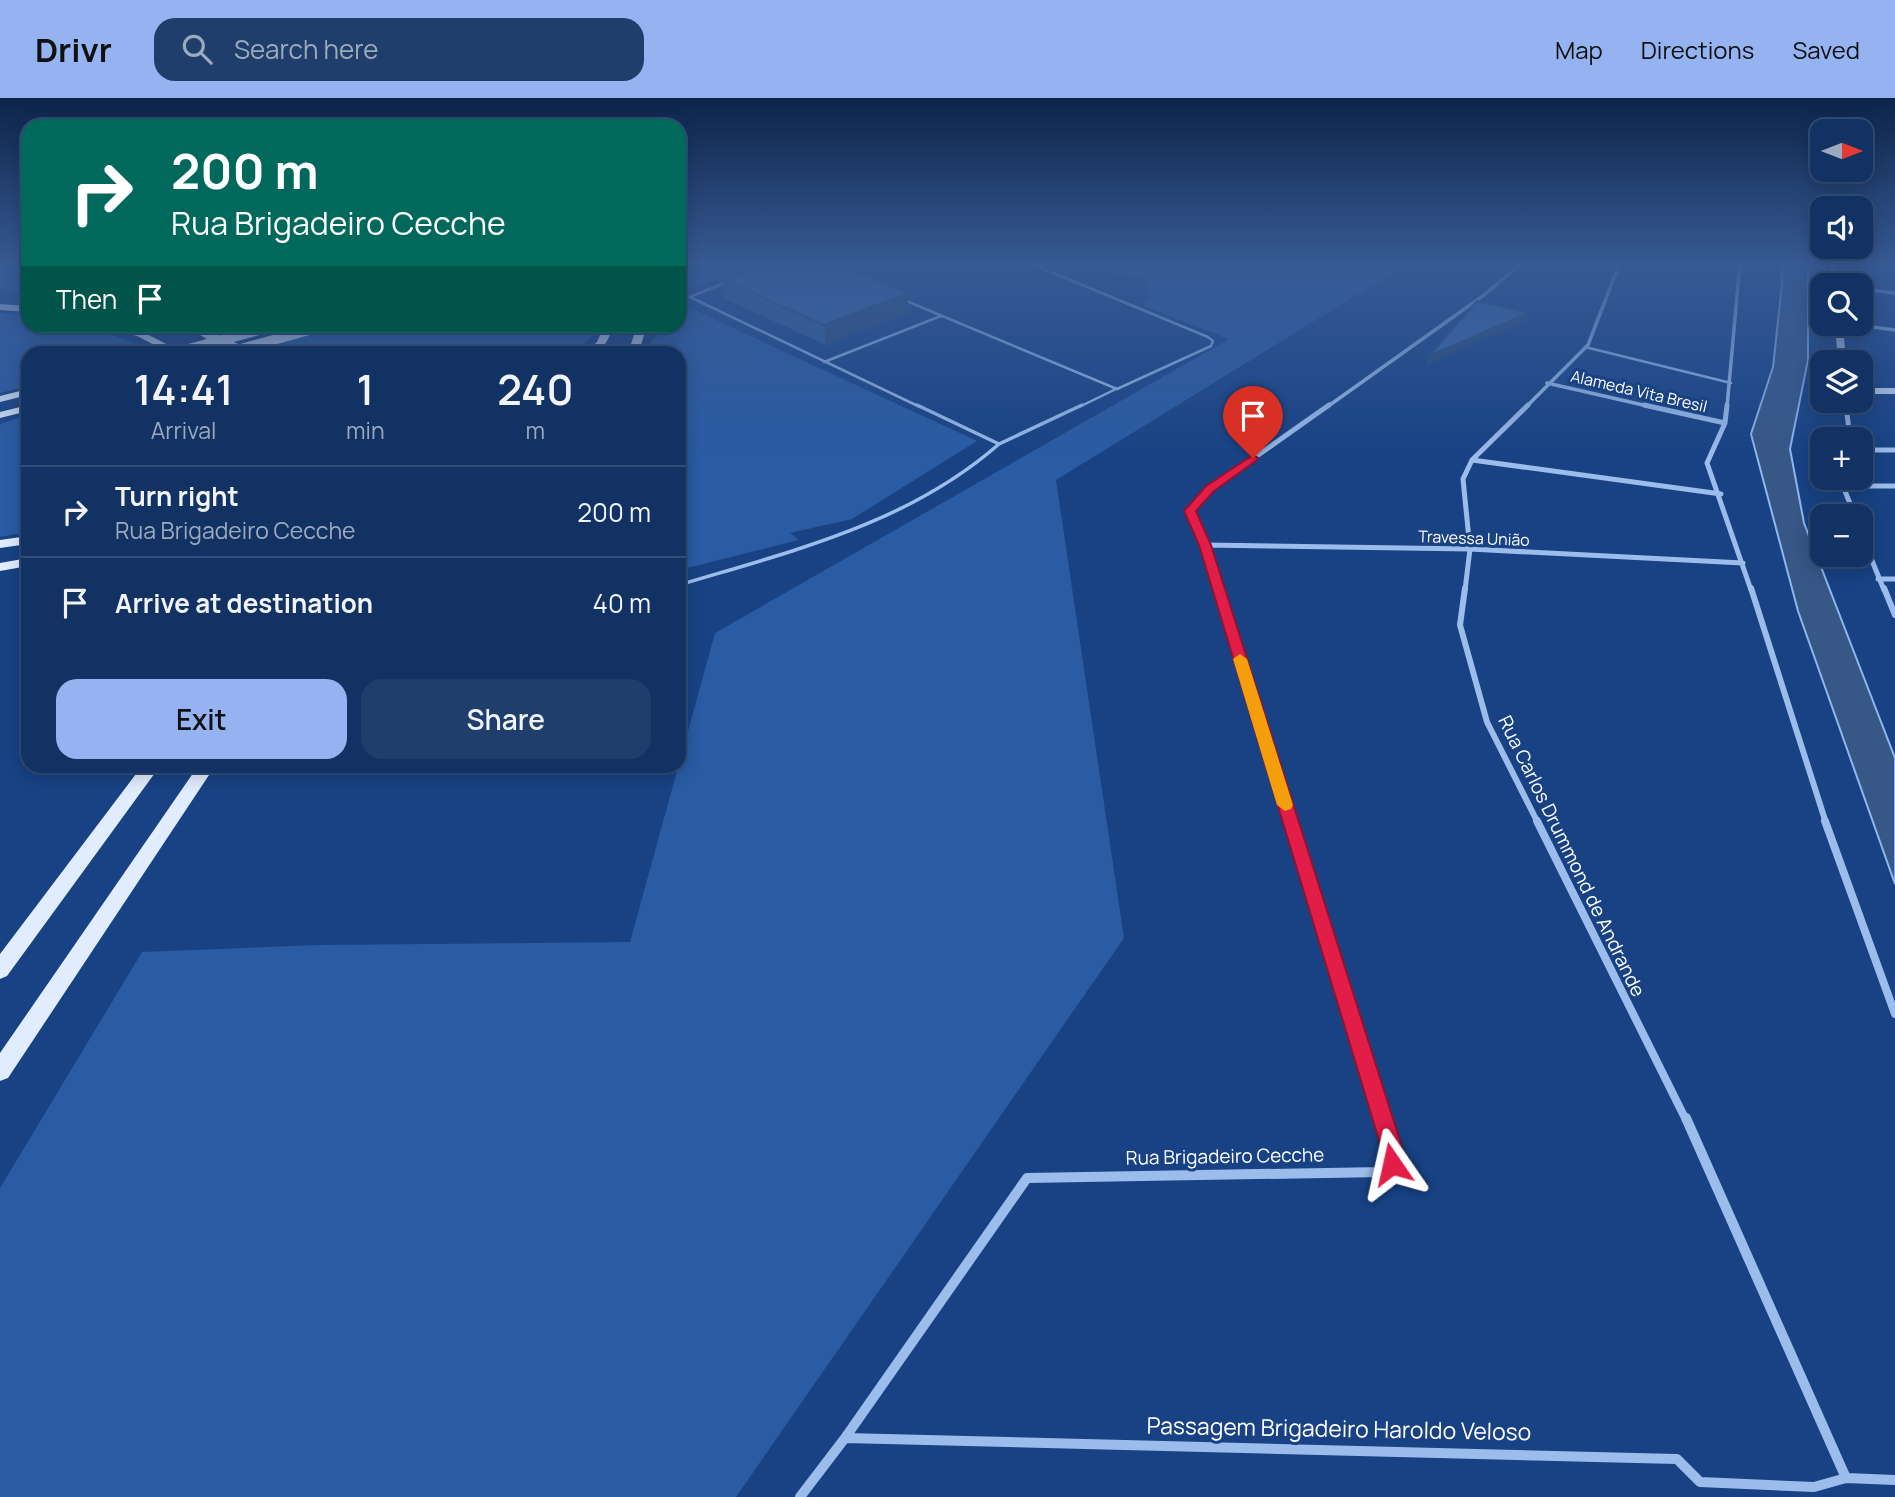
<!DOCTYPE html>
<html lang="en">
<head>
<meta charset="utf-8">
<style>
	body { margin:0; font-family:Manrope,sans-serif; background:#1f3e6c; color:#f1f3f6; height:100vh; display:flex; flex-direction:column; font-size:26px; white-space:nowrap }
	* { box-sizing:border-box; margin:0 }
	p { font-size:23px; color:#9caabe }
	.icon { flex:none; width:38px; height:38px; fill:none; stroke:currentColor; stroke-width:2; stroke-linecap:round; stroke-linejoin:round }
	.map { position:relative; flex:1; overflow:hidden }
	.side { position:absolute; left:21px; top:248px; width:665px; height:427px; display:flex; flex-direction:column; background:#123263; border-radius:21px; box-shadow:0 4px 18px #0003,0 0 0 2px #314d78 }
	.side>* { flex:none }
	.top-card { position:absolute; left:21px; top:21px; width:665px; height:214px; border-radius:21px; box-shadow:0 4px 18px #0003,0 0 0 2px #314d78; background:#00695c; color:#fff; overflow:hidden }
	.needle { width:46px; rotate:90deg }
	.controls { position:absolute; left:1810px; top:21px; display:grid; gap:14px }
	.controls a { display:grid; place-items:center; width:63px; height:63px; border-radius:14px; background:#123263; box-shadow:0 4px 18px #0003,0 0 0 2px #314d78; font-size:35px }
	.pin { position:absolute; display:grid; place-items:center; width:60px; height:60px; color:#fff; margin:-72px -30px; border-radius:50% 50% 50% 0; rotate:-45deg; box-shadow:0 0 7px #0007 }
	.pin .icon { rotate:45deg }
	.me { position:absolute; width:77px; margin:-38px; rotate:349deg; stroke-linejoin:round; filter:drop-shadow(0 0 5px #0008) }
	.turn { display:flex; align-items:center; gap:24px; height:147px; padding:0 35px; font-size:32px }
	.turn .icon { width:91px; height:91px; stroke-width:2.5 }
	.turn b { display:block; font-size:49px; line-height:60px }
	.then { display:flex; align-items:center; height:66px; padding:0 35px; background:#0003; gap:14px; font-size:26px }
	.eta { display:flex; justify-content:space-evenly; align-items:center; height:119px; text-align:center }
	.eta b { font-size:42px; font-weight:600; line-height:49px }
	.button { display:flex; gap:14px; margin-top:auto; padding:14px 35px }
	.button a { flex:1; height:80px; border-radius:21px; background:#95b2f1; color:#111; font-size:28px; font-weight:600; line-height:80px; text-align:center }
	.button a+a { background:#1f3e6c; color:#f1f3f6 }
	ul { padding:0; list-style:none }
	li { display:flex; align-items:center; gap:21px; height:91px; padding:0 35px; border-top:2px solid #314d78 }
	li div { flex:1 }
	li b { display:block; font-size:26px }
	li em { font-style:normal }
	header { display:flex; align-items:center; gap:42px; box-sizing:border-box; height:98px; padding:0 35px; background:#95b2f1; color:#111 }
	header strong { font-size:33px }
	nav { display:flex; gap:38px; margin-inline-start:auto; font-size:24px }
	.search { width:490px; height:63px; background:#1f3e6c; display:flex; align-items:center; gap:18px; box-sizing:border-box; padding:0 24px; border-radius:21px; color:#9caabe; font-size:26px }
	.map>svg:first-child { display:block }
	.green { fill:#2a5ba3 }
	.water { fill:#375787; stroke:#8eb7ef; stroke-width:2 }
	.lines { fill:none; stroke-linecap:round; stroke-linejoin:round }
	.lane-far1 { stroke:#9cbdec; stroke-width:2.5 }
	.lane { stroke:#9cbdec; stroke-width:3.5 }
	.street-far4 { stroke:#9cbdec; stroke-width:3.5 }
	.street-far3 { stroke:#9cbdec; stroke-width:5 }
	.street-far2 { stroke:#9cbdec; stroke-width:6 }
	.street-far1 { stroke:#9cbdec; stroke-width:8 }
	.street { stroke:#9cbdec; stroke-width:10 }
	.secondary { fill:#c8dbf9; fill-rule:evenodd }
	.primary { fill:#e1ecff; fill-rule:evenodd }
	.primary-bridge { stroke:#e1ecff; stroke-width:10 }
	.wall { fill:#345a93 }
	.shaded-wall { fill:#2a4a78 }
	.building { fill:#3c69ab; stroke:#2a4a78; stroke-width:2 }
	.route { fill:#e11d48; stroke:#92132f; stroke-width:2 }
	.slow { fill:#f59e0b }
	.labels { text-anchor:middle; stroke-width:6; stroke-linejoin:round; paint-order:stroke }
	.far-street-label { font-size:16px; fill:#fff; stroke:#184284 }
	.street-label { font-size:19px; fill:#fff; stroke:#184284 }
	.near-street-label { font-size:23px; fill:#fff; stroke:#184284 }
</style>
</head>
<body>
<header>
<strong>Drivr</strong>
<div class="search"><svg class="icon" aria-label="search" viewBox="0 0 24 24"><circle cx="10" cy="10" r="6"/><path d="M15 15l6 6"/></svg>Search here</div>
<nav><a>Map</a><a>Directions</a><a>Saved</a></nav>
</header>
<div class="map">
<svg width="1895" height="1399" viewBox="0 0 1895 1399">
	<rect width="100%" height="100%" fill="#184284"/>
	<path class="green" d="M0,164H28V195L0,193Z
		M679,164H722L740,173L679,194Z
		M1087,164H1410L1056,382L1124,840L736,1399H0V1090L142,854L319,847L630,844L715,535L1229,241L1143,208L1149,199L1145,178L1115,176Z
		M679,205L977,343L852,421L790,435L799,442L679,472V256L642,255L664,228H679Z
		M0,215L28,217V228H83L160,253L28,256V288L0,295Z
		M341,228H599L600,230L574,255L297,256L267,248Z
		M28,317V434L0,439V326Z"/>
	<path class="water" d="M1781,164H1808V262L1790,351L1804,425L1895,660V786L1798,513L1751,336L1773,269L1782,186Z"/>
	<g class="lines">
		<path class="lane-far1" d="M727,184L690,199L920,309
			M904,202L1117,291L1211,248L1213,243L1208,239L1027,164
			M1585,249L1731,285
			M824,264L941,218
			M1079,309L1116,291"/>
		<path class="lane" d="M999,346L1082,307
			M679,487C792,453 908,426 999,346L917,307"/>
		<path class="street-far4" d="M1860,191L1895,195
			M1850,226L1895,232
			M1547,285L1652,309
			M1846,303L1847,309
			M1327,309L1484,197L1523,164
			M1526,309L1588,247L1620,164
			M1727,309L1740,164"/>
		<path class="street-far3" d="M1644,307L1725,325
			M1727,307L1725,325L1707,365L1751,492
			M1846,307L1850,341
			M1860,352H1895
			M1472,362L1721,396
			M1845,380L1843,388L1855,418
			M1843,388H1895
			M1860,433L1884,492
			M1205,447L1470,451L1743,465
			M1878,481H1895
			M1219,492L1190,413L1210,391L1329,307
			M1465,492L1470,451L1463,381L1472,362L1528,307"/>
		<path class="street-far2" d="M1218,490L1291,725
			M1465,490L1460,527L1487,624L1538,725
			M1751,490L1826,725
			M1884,490L1895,517"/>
		<path class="street-far1" d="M1290,723L1383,1022
			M1537,723L1686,1022
			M1825,723L1895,916"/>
		<path class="street" d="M1686,1020L1846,1380
			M845,1340L1677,1361L1700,1384L1814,1389L1846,1380L1895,1382
			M800,1399L845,1340L1027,1080L1383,1074L1392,1066L1391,1049L1382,1020"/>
		<path class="secondary" d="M1830,164H1836L1838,187H1831Z
			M1835,226H1843L1846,264H1838Z
			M1860,290H1895V296H1860Z"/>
		<path class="primary" d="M0,206L28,208V214L0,212Z
			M100,228H131L186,256H172L137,238Z
			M188,228H199L260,256C236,256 206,244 188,228Z
			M315,228H329L309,235L304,232Z
			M604,228H614C607,244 603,256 583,256L597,244Z
			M637,228H647L640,250L635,256H624L630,249Z
			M28,291V297L0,304V298Z
			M28,307V313L0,320V314Z
			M28,438V446L0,450V442Z
			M28,460V468L0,473V465Z
			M142,668H160L7,878L0,881V856Z
			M198,668H215L8,980L0,983V955Z"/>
		<path class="primary-bridge" d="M170,256L274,228
			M223,256L309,232"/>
	</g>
	<path class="wall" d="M722,181L908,215L826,247L725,201Z"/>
	<path class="shaded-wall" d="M908,195V215L826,247L824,227Z
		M1528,215L1525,224L1426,267L1429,258Z"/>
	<path class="building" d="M776,164H831L908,195L824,227L722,181Z
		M1477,203L1528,215L1429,258Z"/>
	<linearGradient id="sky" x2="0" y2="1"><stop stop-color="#0d2449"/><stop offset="0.46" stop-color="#375a94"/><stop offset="1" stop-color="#375a94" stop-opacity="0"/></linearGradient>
	<rect width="1895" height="360" fill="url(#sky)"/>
	<path class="route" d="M1253,357L1258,360L1257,362L1214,393L1196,413L1211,447L1402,1049L1403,1066L1400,1073L1392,1076L1385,1073L1381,1049L1199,447L1184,413L1206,388Z"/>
	<path class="slow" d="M1240,556L1247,561L1293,707L1291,711L1285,713L1277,707L1233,561Z"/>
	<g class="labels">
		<g class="far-street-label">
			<text transform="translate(1639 293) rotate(13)" y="6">Alameda Vita Bresil</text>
			<text transform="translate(1474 440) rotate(2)" y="6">Travessa União</text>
		</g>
		<g class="street-label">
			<text transform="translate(1572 758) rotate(64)" y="7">Rua Carlos Drummond de Andrande</text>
			<text transform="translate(1225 1058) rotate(-1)" y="7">Rua Brigadeiro Cecche</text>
		</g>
		<g class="near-street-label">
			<text transform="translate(1339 1331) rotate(1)" y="8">Passagem Brigadeiro Haroldo Veloso</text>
		</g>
	</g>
</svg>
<div class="controls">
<a><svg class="needle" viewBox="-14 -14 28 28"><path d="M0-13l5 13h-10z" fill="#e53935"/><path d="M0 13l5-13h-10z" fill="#9caabe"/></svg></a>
<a><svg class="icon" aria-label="sound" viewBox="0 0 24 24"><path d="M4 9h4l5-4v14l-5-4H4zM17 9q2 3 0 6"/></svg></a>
<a><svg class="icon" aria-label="search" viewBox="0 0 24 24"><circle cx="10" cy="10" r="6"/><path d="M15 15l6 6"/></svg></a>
<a><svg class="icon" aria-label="layers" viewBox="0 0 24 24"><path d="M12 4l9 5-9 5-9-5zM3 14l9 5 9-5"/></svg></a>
<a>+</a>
<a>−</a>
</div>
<div class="pin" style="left:1253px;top:360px;background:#d93025"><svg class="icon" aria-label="arrive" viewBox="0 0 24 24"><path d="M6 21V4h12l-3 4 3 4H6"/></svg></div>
<svg class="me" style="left:1392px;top:1066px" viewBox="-20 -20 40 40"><path d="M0-17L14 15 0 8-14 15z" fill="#e11d48" stroke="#fff" stroke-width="4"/></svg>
<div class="top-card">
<div class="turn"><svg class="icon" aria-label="right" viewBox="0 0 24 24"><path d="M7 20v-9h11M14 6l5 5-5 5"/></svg><div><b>200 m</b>Rua Brigadeiro Cecche</div></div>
<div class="then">Then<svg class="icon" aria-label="arrive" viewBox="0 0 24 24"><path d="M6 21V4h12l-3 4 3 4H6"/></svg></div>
</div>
<section class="side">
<div class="eta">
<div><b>14:41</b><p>Arrival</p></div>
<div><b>1</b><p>min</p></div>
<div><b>240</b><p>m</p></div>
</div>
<ul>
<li><svg class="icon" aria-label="right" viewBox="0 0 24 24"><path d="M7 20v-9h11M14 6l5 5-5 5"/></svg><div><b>Turn right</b><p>Rua Brigadeiro Cecche</p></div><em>200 m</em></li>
<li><svg class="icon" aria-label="arrive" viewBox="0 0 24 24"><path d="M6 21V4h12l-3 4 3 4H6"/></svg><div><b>Arrive at destination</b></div><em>40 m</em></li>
</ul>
<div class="button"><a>Exit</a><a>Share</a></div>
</section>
</div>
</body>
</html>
